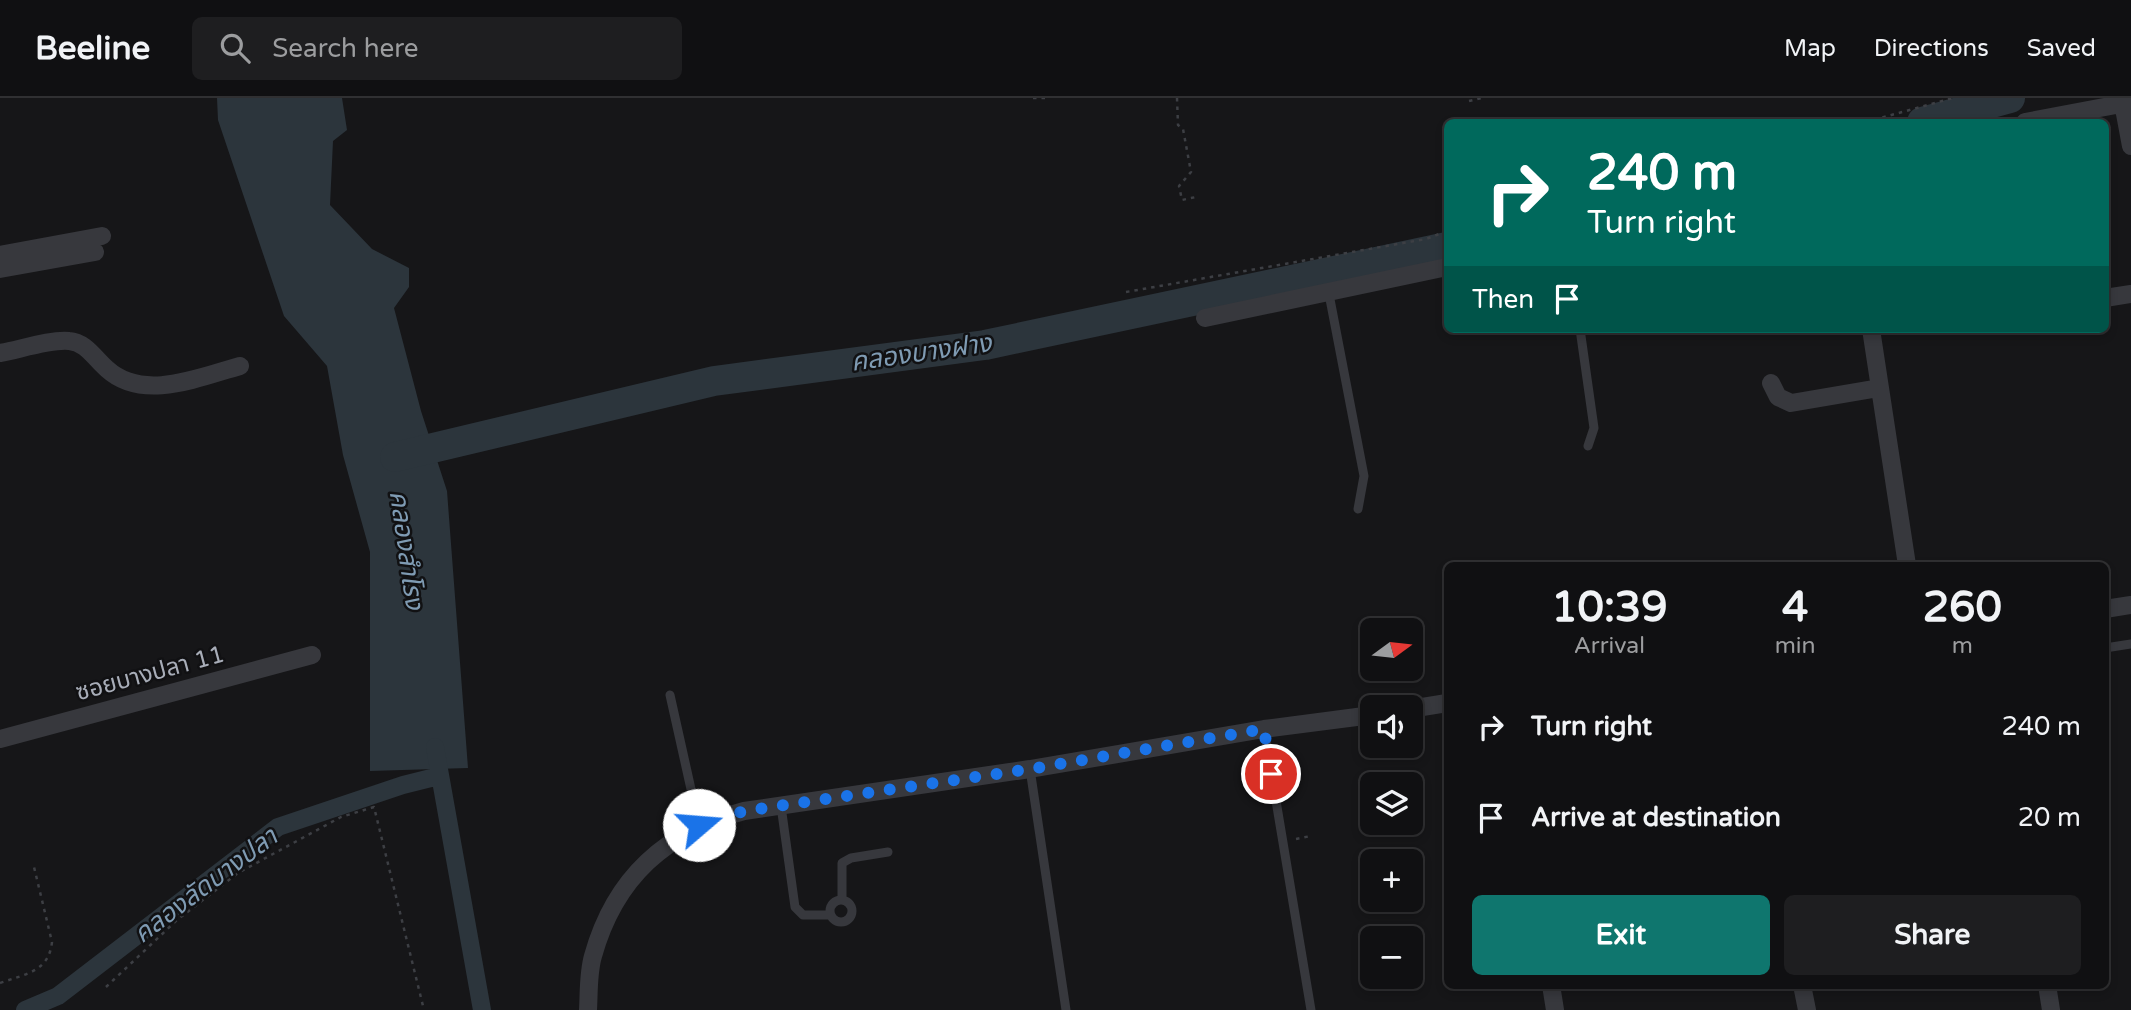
<!DOCTYPE html>
<html lang="en">
<head>
<meta charset="utf-8">
<style>
	body { margin:0; font-family:"Varela Round","Noto Sans Thai",sans-serif; background:#1e1e20; color:#f1f3f6; height:100vh; display:flex; flex-direction:column; font-size:26px; white-space:nowrap }
	* { box-sizing:border-box; margin:0 }
	p { font-size:23px; color:#9c9d9f }
	.icon { flex:none; width:38px; height:38px; fill:none; stroke:currentColor; stroke-width:2; stroke-linecap:round; stroke-linejoin:round }
	.map { position:relative; flex:1; overflow:hidden }
	.details { position:absolute; left:1444px; top:464px; width:665px; height:427px; display:flex; flex-direction:column; background:#101012; border-radius:10px; box-shadow:0 4px 10px #0003,0 0 0 2px #303032 }
	.details>* { flex:none }
	.hud { position:absolute; left:1444px; top:21px; width:665px; height:214px; border-radius:10px; box-shadow:0 4px 10px #0003,0 0 0 2px #303032; background:#00695c; color:#fff; overflow:hidden }
	.needle { width:46px; rotate:75deg }
	.controls { position:absolute; left:1360px; top:520px; display:grid; gap:14px }
	.controls a { display:grid; place-items:center; width:63px; height:63px; border-radius:10px; background:#101012; box-shadow:0 4px 10px #0003,0 0 0 2px #303032; font-size:35px }
	.pin { position:absolute; display:grid; place-items:center; width:60px; height:60px; color:#fff; margin:-30px; border:4px solid #fff; border-radius:50%; box-shadow:0 2px 7px #0007 }
	.me { position:absolute; width:77px; margin:-38px; rotate:72deg; stroke-linejoin:round; filter:drop-shadow(0 0 5px #0008) }
	.turn { display:flex; align-items:center; gap:24px; height:147px; padding:0 28px; font-size:32px }
	.turn .icon { width:91px; height:91px; stroke-width:2.5 }
	.turn b { display:block; font-size:49px; line-height:60px }
	.then { display:flex; align-items:center; height:66px; padding:0 28px; background:#0003; gap:14px; font-size:26px }
	.eta { display:flex; justify-content:space-evenly; align-items:center; height:119px; text-align:center }
	.eta b { font-size:42px; font-weight:700; line-height:49px }
	.action { display:flex; gap:14px; margin-top:auto; padding:14px 28px }
	.action a { flex:1; height:80px; border-radius:10px; background:#0f766e; color:#fff; font-size:28px; font-weight:700; line-height:80px; text-align:center }
	.action a+a { background:#1e1e20; color:#f1f3f6 }
	ul { padding:0; list-style:none }
	li { display:flex; align-items:center; gap:21px; height:91px; padding:0 28px }
	li div { flex:1 }
	li b { display:block; font-size:26px }
	li em { font-style:normal }
	header { display:flex; align-items:center; gap:42px; box-sizing:border-box; height:98px; padding:0 35px; background:#101012; border-bottom:2px solid #303032 }
	header strong { font-size:33px }
	nav { display:flex; gap:38px; margin-inline-start:auto; font-size:24px }
	.search { width:490px; height:63px; background:#1e1e20; display:flex; align-items:center; gap:18px; box-sizing:border-box; padding:0 24px; border-radius:10px; color:#9c9d9f; font-size:26px }
	.map>svg:first-child { display:block }
	.water { fill:#2c353c }
	.lines { fill:none; stroke-linecap:round; stroke-linejoin:round }
	.canal { stroke:#2c353c; stroke-width:18 }
	.river { stroke:#2c353c; stroke-width:30 }
	.path { stroke:#3d3f44; stroke-width:2.5; stroke-dasharray:3.5 5; stroke-linecap:butt }
	.lane { stroke:#37383d; stroke-width:9 }
	.street { stroke:#37383d; stroke-width:18 }
	.route { stroke:#1a73e8; stroke-width:12; stroke-dasharray:0 21.6 }
	.labels { text-anchor:middle; stroke-width:5; stroke-linejoin:round; paint-order:stroke }
	.street-label { font-size:24px; fill:#a8adb8; stroke:#111113 }
	.water-label { font-size:26px; font-style:italic; fill:#7f9bb3; stroke:#111113 }
</style>
</head>
<body>
<header>
<strong>Beeline</strong>
<div class="search"><svg class="icon" aria-label="search" viewBox="0 0 24 24"><circle cx="10" cy="10" r="6"/><path d="M15 15l6 6"/></svg>Search here</div>
<nav><a>Map</a><a>Directions</a><a>Saved</a></nav>
</header>
<div class="map">
<svg width="2131" height="912" viewBox="0 0 2131 912">
	<rect width="100%" height="100%" fill="#161618"/>
	<path class="water" d="M217,0H342L347,32L333,43L330,107L372,151L409,170V189L394,210L421,313L447,393L468,670L370,673V454L343,357L327,268L284,218L218,22Z"/>
	<g class="lines">
		<path class="canal" d="M435,649L482,912
			M25,912L58,898L278,729L403,687L439,678"/>
		<path class="river" d="M1922,24L2010,0
			M395,359L714,283L985,247L1447,149"/>
		<path class="path" d="M1033,0H1046
			M1177,0L1178,27L1183,31L1191,74L1179,88L1182,102L1196,99
			M1469,3L1482,0
			M1866,24L1953,0
			M1126,194L1426,141L1447,133
			M1296,741L1311,738
			M0,885C25,876 49,874 52,844L34,769
			M106,889L177,822L238,775L341,719L374,709L424,912"/>
		<path class="lane" d="M1329,196L1364,378L1358,411
			M1580,231L1594,330L1588,348
			M2105,550L2131,546
			M670,597L699,727
			M1264,631L1311,912
			M1030,671L1066,912
			M781,708L795,809L803,817H830
			M842,802V765L851,760L888,754
			M830 813a11 11 0 1 1 22 0a11 11 0 1 1-22 0Z"/>
		<path class="street" d="M2123,5L2131,48
			M2025,24L2131,4
			M0,157L102,138
			M0,171L95,154
			M2105,200L2131,196
			M1205,220L1447,169
			M1871,231L1907,467
			M0,255C18,252 51,241 69,243C86,244 95,261 107,271C143,304 200,279 240,268
			M1771,285L1778,299L1791,305L1879,290
			M2105,511L2131,507
			M1410,611L1447,605
			M0,641L312,557
			M1551,887L1555,912
			M1802,887L1807,912
			M2047,887L2051,912
			M588,912C589,895 588,875 593,858C615,779 666,734 744,713L1030,671L1264,631L1372,617"/>
	</g>
	<g class="lines">
		<path class="route" d="M699,727L744,713L1030,671L1264,631L1271,676"/>
	</g>
	<g class="labels">
		<g class="street-label">
			<text transform="translate(150 575) rotate(-15)" y="8">ซอยบางปลา 11</text>
		</g>
		<g class="water-label">
			<text transform="translate(921 254) rotate(-8)" y="9">คลองบางฝาง</text>
			<text transform="translate(407 452) rotate(82)" y="9">คลองสำโรง</text>
			<text transform="translate(205 787) rotate(-37)" y="9">คลองลัดบางปลา</text>
		</g>
	</g>
</svg>
<div class="controls">
<a><svg class="needle" viewBox="-14 -14 28 28"><path d="M0-13l5 13h-10z" fill="#e53935"/><path d="M0 13l5-13h-10z" fill="#9c9d9f"/></svg></a>
<a><svg class="icon" aria-label="sound" viewBox="0 0 24 24"><path d="M4 9h4l5-4v14l-5-4H4zM17 9q2 3 0 6"/></svg></a>
<a><svg class="icon" aria-label="layers" viewBox="0 0 24 24"><path d="M12 4l9 5-9 5-9-5zM3 14l9 5 9-5"/></svg></a>
<a>+</a>
<a>−</a>
</div>
<div class="pin" style="left:1271px;top:676px;background:#d93025"><svg class="icon" aria-label="arrive" viewBox="0 0 24 24"><path d="M6 21V4h12l-3 4 3 4H6"/></svg></div>
<svg class="me" style="left:699px;top:727px" viewBox="-20 -20 40 40"><circle r="19" fill="#fff"/><path d="M0-13L10 11 0 6-10 11z" fill="#1a73e8"/></svg>
<div class="hud">
<div class="turn"><svg class="icon" aria-label="right" viewBox="0 0 24 24"><path d="M7 20v-9h11M14 6l5 5-5 5"/></svg><div><b>240 m</b>Turn right</div></div>
<div class="then">Then<svg class="icon" aria-label="arrive" viewBox="0 0 24 24"><path d="M6 21V4h12l-3 4 3 4H6"/></svg></div>
</div>
<section class="details">
<div class="eta">
<div><b>10:39</b><p>Arrival</p></div>
<div><b>4</b><p>min</p></div>
<div><b>260</b><p>m</p></div>
</div>
<ul>
<li><svg class="icon" aria-label="right" viewBox="0 0 24 24"><path d="M7 20v-9h11M14 6l5 5-5 5"/></svg><div><b>Turn right</b></div><em>240 m</em></li>
<li><svg class="icon" aria-label="arrive" viewBox="0 0 24 24"><path d="M6 21V4h12l-3 4 3 4H6"/></svg><div><b>Arrive at destination</b></div><em>20 m</em></li>
</ul>
<div class="action"><a>Exit</a><a>Share</a></div>
</section>
</div>
</body>
</html>
